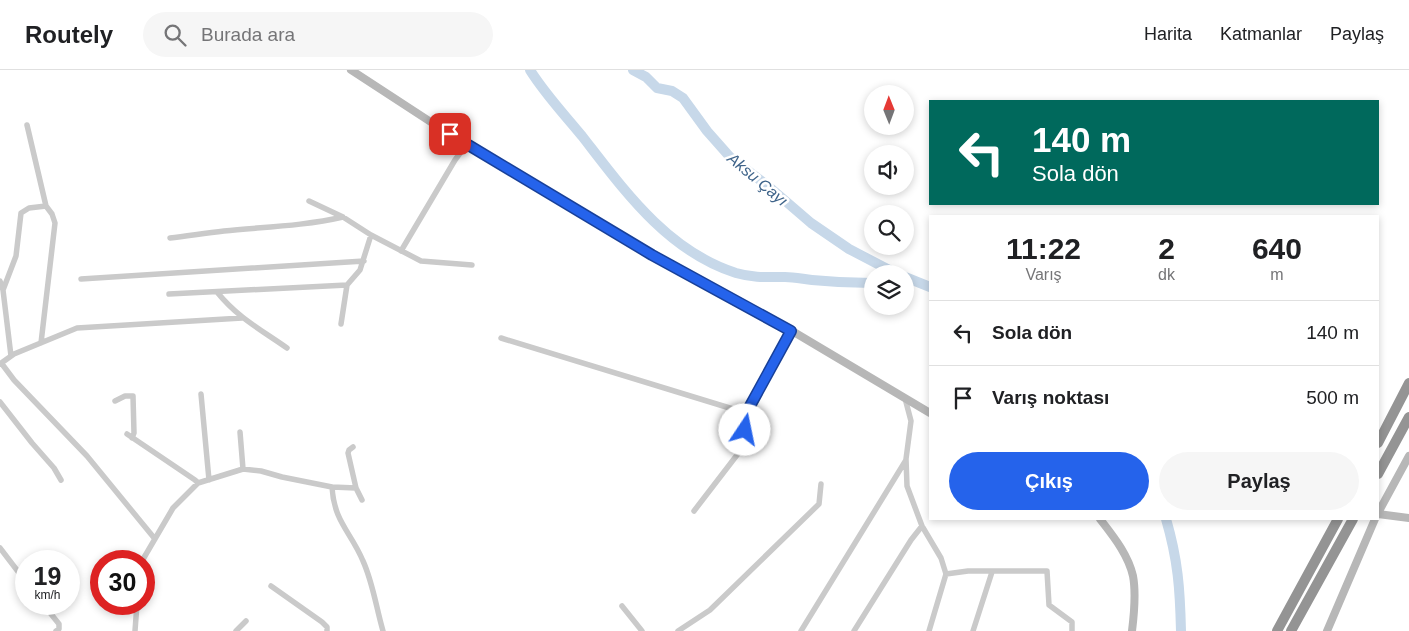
<!DOCTYPE html>
<html lang="tr">
<head>
<meta charset="utf-8">
<style>
	body { margin:0; font-family:Arial,sans-serif; background:#f6f6f6; color:#202124; height:100vh; display:flex; flex-direction:column; font-size:19px; white-space:nowrap }
	* { box-sizing:border-box; margin:0 }
	p { font-size:16px; color:#757577 }
	.icon { flex:none; width:28px; height:28px; fill:none; stroke:currentColor; stroke-width:2; stroke-linecap:round; stroke-linejoin:round }
	.map { position:relative; flex:1; overflow:hidden }
	.side { position:absolute; left:929px; top:145px; width:450px; height:305px; display:flex; flex-direction:column; background:#fff; border-radius:0px; box-shadow:0 2px 8px #0003 }
	.side>* { flex:none }
	.guide { position:absolute; left:929px; top:30px; width:450px; height:105px; border-radius:0px; box-shadow:0 2px 8px #0003; background:#00695c; color:#fff; overflow:hidden }
	.needle { width:32px; rotate:359deg }
	.buttons { position:absolute; left:864px; top:15px; display:grid; gap:10px }
	.buttons a { display:grid; place-items:center; width:50px; height:50px; border-radius:50%; background:#fff; box-shadow:0 2px 8px #0003; font-size:25px }
	.speed { position:absolute; left:15px; top:480px; display:flex; gap:10px; font-size:25px; font-weight:700; text-align:center }
	.speed>* { display:grid; place-content:center; width:65px; height:65px; border-radius:50%; background:#fff; box-shadow:0 2px 8px #0003; line-height:1 }
	.speed small { font-size:12px; font-weight:400 }
	.speed .limit { border:8px solid #d22; background:#fff; color:#111 }
	.pin { position:absolute; display:grid; place-items:center; width:42px; height:42px; color:#fff; margin:-21px; border-radius:10px; box-shadow:0 2px 8px #0006 }
	.me { position:absolute; width:55px; margin:-28px; rotate:11deg; stroke-linejoin:round; filter:drop-shadow(0 0 4px #0008) }
	.turn { display:flex; align-items:center; gap:18px; height:105px; padding:0 20px; font-size:22px }
	.turn .icon { width:65px; height:65px; stroke-width:2.5 }
	.turn b { display:block; font-size:35px; line-height:42px }
	.eta { display:flex; justify-content:space-evenly; align-items:center; height:85px; text-align:center }
	.eta b { font-size:30px; font-weight:800; line-height:35px }
	.cta { display:flex; gap:10px; margin-top:auto; padding:10px 20px }
	.cta a { flex:1; height:58px; border-radius:30px; background:#2563eb; color:#fff; font-size:20px; font-weight:800; line-height:58px; text-align:center }
	.cta a+a { background:#f6f6f6; color:#202124 }
	ul { padding:0; list-style:none }
	li { display:flex; align-items:center; gap:15px; height:65px; padding:0 20px; border-top:1px solid #e0e0e0 }
	li div { flex:1 }
	li b { display:block; font-size:19px }
	li em { font-style:normal }
	header { display:flex; align-items:center; gap:30px; box-sizing:border-box; height:70px; padding:0 25px; background:#fff; border-bottom:1px solid #e0e0e0 }
	header strong { font-size:24px }
	nav { display:flex; gap:28px; margin-inline-start:auto; font-size:18px }
	.search { width:350px; height:45px; background:#f6f6f6; display:flex; align-items:center; gap:12px; box-sizing:border-box; padding:0 18px; border-radius:28px; color:#757577; font-size:19px }
	.map>svg:first-child { display:block }
	.lines { fill:none; stroke-linecap:round; stroke-linejoin:round }
	.river { stroke:#c7d8e9; stroke-width:10 }
	.street { stroke:#cacaca; stroke-width:5.5 }
	.secondary { stroke:#b7b7b7; stroke-width:8 }
	.highway { stroke:#949494; stroke-width:10 }
	.route-casing { stroke:#184099; stroke-width:12 }
	.route { stroke:#2563eb; stroke-width:9 }
	.labels { text-anchor:middle; stroke-width:5; stroke-linejoin:round; paint-order:stroke }
	.water-label { font-size:16px; font-style:italic; fill:#3f648a; stroke:#fff }
</style>
</head>
<body>
<header>
<strong>Routely</strong>
<div class="search"><svg class="icon" aria-label="search" viewBox="0 0 24 24"><circle cx="10" cy="10" r="6"/><path d="M15 15l6 6"/></svg>Burada ara</div>
<nav><a>Harita</a><a>Katmanlar</a><a>Paylaş</a></nav>
</header>
<div class="map">
<svg width="1409" height="561" viewBox="0 0 1409 561">
	<rect width="100%" height="100%" fill="#fff"/>
	<g class="lines">
		<path class="river" d="M530,0C545,24 564,44 582,66C624,120 667,181 736,203C753,208 768,207 785,207C794,207 803,209 812,210C832,212 852,213 872,213
			M633,0L646,7L657,18L672,21L683,28L707,61L730,87L768,116L811,153L849,179L897,204
			M905,207L930,217
			M1166,449C1178,490 1180,519 1181,561"/>
		<path class="street" d="M27,55L46,136L52,144L55,153L41,273
			M309,131L343,147L371,165L421,191L472,195
			M170,168C188,166 205,163 224,161C263,157 304,156 343,147
			M401,181L455,90L466,75
			M81,209L364,191
			M0,211L3,220L11,286
			M3,220L16,186L21,143L29,138L46,136
			M217,222C238,248 260,259 287,278
			M169,224L347,215
			M341,254L347,215L360,200L371,165
			M501,268L746,343
			M0,294L14,284L77,258L242,248
			M2,294L14,310L87,386L155,469
			M201,324L209,410
			M906,330V332L911,351L906,389L907,416L922,456L941,488L946,504L929,561
			M115,331L125,326H133L134,363L132,368
			M0,332L32,373L54,398L61,410
			M240,362L243,399
			M127,364L195,410L198,413
			M353,377L349,380L348,383L356,418L362,430
			M332,417L356,418
			M694,441L747,372L744,347L791,261
			M0,478L26,512
			M142,491L173,438L198,413L243,399L261,401L282,407L332,417C334,452 351,462 363,491C373,513 376,537 383,561
			M946,504L968,501H1047L1049,535L1072,552V561
			M271,516L322,552L327,557V561
			M43,534L59,554V559L56,561
			M622,536L642,561
			M135,561L137,534
			M236,561L246,551
			M678,561L710,540L819,434L821,414
			M801,561L906,390
			M854,561L911,470L922,456
			M973,561L992,502"/>
		<path class="secondary" d="M351,0L466,75L652,185L777,252L930,343
			M1378,443L1409,386
			M1378,444L1409,448
			M1100,449C1113,466 1128,484 1133,506C1136,522 1134,545 1132,561
			M1327,561L1375,449"/>
		<path class="highway" d="M1378,373L1409,313
			M1378,404L1409,347
			M1277,561L1338,449
			M1291,561L1353,449"/>
	</g>
	<g class="lines">
		<g class="route-casing">
			<path id="route" d="M450,64L652,185L791,261L744,347L745,360"/>
		</g>
		<use href="#route" class="route"/>
	</g>
	<g class="labels">
		<g class="water-label">
			<text transform="translate(758 109) rotate(40)" y="6">Aksu Çayı</text>
		</g>
	</g>
</svg>
<div class="buttons">
<a><svg class="needle" viewBox="-14 -14 28 28"><path d="M0-13l5 13h-10z" fill="#e53935"/><path d="M0 13l5-13h-10z" fill="#757577"/></svg></a>
<a><svg class="icon" aria-label="sound" viewBox="0 0 24 24"><path d="M4 9h4l5-4v14l-5-4H4zM17 9q2 3 0 6"/></svg></a>
<a><svg class="icon" aria-label="search" viewBox="0 0 24 24"><circle cx="10" cy="10" r="6"/><path d="M15 15l6 6"/></svg></a>
<a><svg class="icon" aria-label="layers" viewBox="0 0 24 24"><path d="M12 4l9 5-9 5-9-5zM3 14l9 5 9-5"/></svg></a>
</div>
<div class="speed"><div>19<small>km/h</small></div><div class="limit">30</div></div>
<div class="pin" style="left:450px;top:64px;background:#d93025"><svg class="icon" aria-label="arrive" viewBox="0 0 24 24"><path d="M6 21V4h12l-3 4 3 4H6"/></svg></div>
<svg class="me" style="left:745px;top:360px" viewBox="-20 -20 40 40"><circle r="19" fill="#fff"/><path d="M0-13L10 11 0 6-10 11z" fill="#2563eb"/></svg>
<div class="guide">
<div class="turn"><svg class="icon" aria-label="left" viewBox="0 0 24 24"><path d="M17 20v-9H6M10 6l-5 5 5 5"/></svg><div><b>140 m</b>Sola dön</div></div>
</div>
<section class="side">
<div class="eta">
<div><b>11:22</b><p>Varış</p></div>
<div><b>2</b><p>dk</p></div>
<div><b>640</b><p>m</p></div>
</div>
<ul>
<li><svg class="icon" aria-label="left" viewBox="0 0 24 24"><path d="M17 20v-9H6M10 6l-5 5 5 5"/></svg><div><b>Sola dön</b></div><em>140 m</em></li>
<li><svg class="icon" aria-label="arrive" viewBox="0 0 24 24"><path d="M6 21V4h12l-3 4 3 4H6"/></svg><div><b>Varış noktası</b></div><em>500 m</em></li>
</ul>
<div class="cta"><a>Çıkış</a><a>Paylaş</a></div>
</section>
</div>
</body>
</html>
